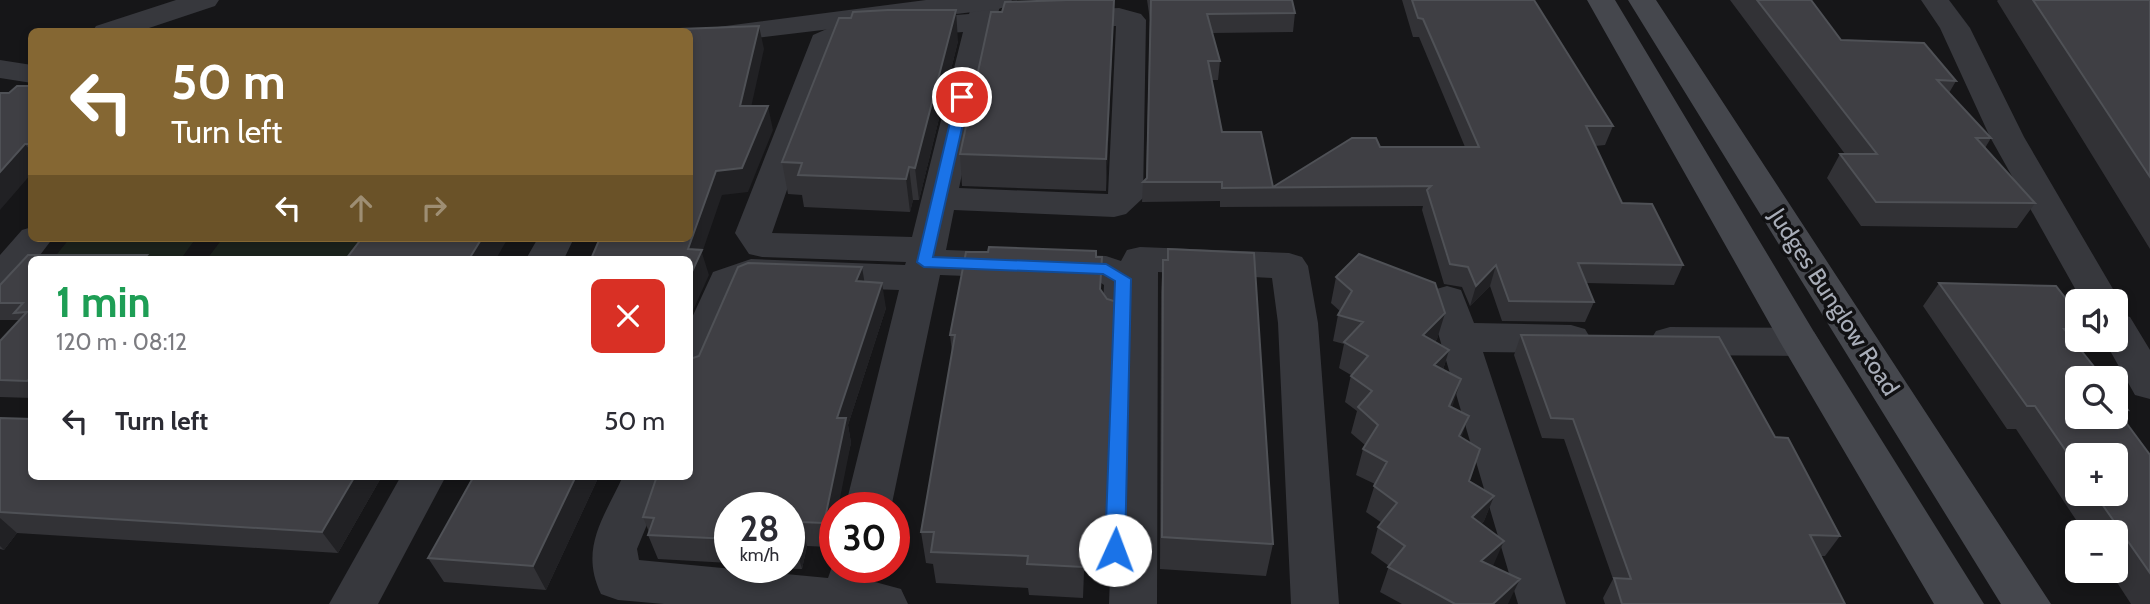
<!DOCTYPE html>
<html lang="en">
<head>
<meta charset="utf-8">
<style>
	body { margin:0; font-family:Cabin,sans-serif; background:#f7f7f7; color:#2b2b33; height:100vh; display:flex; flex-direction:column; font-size:26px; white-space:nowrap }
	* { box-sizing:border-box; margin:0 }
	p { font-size:23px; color:#7c7c81 }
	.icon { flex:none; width:38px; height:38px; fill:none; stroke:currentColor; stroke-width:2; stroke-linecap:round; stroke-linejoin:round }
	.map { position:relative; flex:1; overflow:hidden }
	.panel { position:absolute; left:28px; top:256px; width:665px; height:224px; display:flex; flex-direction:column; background:#fff; border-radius:10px; box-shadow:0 4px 10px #0003 }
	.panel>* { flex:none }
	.hud { position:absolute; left:28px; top:28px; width:665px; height:214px; border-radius:10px; box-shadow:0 4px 10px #0003; background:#856733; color:#fff; overflow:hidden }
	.fabs { position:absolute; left:2065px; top:289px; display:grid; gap:14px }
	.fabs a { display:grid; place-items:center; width:63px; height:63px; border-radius:10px; background:#fff; box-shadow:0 4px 10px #0003; font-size:35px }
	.speed { position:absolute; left:714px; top:492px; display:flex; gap:14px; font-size:35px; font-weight:700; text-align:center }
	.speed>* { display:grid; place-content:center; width:91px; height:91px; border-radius:50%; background:#fff; box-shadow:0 4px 10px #0003; line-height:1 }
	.speed small { font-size:18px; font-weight:400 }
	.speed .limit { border:10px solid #d22; background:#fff; color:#111 }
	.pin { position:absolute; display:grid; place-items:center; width:60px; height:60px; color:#fff; margin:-30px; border:4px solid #fff; border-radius:50%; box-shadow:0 2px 7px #0007 }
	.me { position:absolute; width:77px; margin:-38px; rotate:2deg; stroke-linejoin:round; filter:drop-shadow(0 0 5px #0008) }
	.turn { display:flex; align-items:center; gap:24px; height:147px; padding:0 28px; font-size:32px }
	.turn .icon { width:91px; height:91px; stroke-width:2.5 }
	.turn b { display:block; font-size:49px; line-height:60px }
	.lanes { display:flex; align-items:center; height:66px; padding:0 28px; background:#0003; justify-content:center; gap:35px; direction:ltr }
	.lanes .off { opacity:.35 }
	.round { display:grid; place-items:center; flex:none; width:74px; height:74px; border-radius:10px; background:#f7f7f7 }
	.summary { display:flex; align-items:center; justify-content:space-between; height:119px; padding:0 28px }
	h1 { font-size:42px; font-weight:700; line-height:52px; color:#1e9e55 }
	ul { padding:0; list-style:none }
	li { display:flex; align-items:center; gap:21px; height:91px; padding:0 28px }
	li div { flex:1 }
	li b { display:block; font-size:26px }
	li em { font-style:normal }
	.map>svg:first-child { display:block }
	.green { fill:#1c231d }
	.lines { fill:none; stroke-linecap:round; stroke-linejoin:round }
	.minor { fill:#37383d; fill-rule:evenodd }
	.tertiary { fill:#37383d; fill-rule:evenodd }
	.secondary { fill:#45474d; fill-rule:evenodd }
	.wall { fill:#323236; fill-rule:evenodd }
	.shaded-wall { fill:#212124 }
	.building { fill:#3f3f44; stroke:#4f5156; stroke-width:2 }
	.route { fill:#1a73e8; stroke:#114b97; stroke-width:2 }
	.labels { text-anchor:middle; stroke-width:7; stroke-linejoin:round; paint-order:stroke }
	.street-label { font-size:24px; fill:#a8adb8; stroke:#111113 }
</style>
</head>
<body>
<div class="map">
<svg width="2150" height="604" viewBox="0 0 2150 604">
	<rect width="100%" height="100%" fill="#161618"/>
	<path class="green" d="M70,238H196L183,256L53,259Z
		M223,238H363L350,259H207Z"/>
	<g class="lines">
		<path class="minor" d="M176,0H219L215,6L137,32H92L96,26Z
			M974,0H1002L998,13L1119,8L1141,14L1146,20L1143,198L1126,214L1114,217L954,210L946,250L1106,256L1121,261L1127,250L1140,247L1289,253L1302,257L1308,266L1318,323L1339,604H1291L1278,323L1272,278L1158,272L1157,604H1109L1119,333L1108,330L1102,320L1104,285L1098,281L940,275L891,508H845L899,290L754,285L742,289L710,368L704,379L690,383V322L713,272L751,259L905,265L906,262L762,257L749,254L735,233L813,35L838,24L969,14ZM1116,26L1108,194L959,188L993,30ZM963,32L912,237L772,233L837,46L845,41Z
			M32,227V238H53L37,259H32C32,275 14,288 0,292V255L22,230Z
			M538,238H574L564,259H526Z
			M1447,286L1461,290L1474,323L1571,325L1585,329L1591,339L1585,349L1571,353L1483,352L1566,604H1518L1428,299L1433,290Z
			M1670,327L1800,328L1814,332L1820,342L1814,352L1800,356L1670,355L1656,351L1650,341L1656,331Z
			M401,476H446L378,604H329Z
			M623,476H667L637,549L639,560L828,578L835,558V567H878L875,582L901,589L908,604H664L618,600L601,594C579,548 604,518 623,476Z"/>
		<path class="tertiary" d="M926,0H1012L1008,6L998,9L690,46V32H679Z
			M1921,0H1949L1970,28L2024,137L2120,301L2116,309V301H2082L1990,137L1940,28Z
			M0,60L32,65V83L0,78Z
			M2116,313L2130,317L2150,350V399L2135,395L2104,340H2116Z"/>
		<path class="secondary" d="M1587,0H1615L1814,332L1984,604H1934L1780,342Z
			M1628,0H1656L2051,604H2001Z"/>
	</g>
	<path class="wall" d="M1114,0L1106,191L962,186L960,154Z
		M1147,0H1292L1295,13L1293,32L1212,33L1220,61L1218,80H1212L1222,132L1273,187L1380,147H1465L1419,37H1413L1402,0H1534L1613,126L1605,145L1595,146L1622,203L1683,265L1674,285L1586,283L1594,302L1585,322L1502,321L1490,286L1470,306L1462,287L1444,284L1422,210L1423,206L1220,207V201L1142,202L1143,182L1146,179L1150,20Z
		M1730,0H1811L1841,40L1956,81L1949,93L1991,138L1985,148L2035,203L2017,228L1861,226L1827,178L1840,154H1845Z
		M1998,0H2150V249L1997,1Z
		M851,18L958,41L919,200H913L910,212L804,207L802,195L788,194L782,162Z
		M32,86V173L9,93Z
		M1168,249L1273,544L1266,576L1160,569L1161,292L1163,260H1167Z
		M28,255H147L150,259H32V398L0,397V341L20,320H0V285Z
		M1096,257L1101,290L1107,299L1117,302L1108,566L1105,565L1104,572L1084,571L1083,598L1029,595L1028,588L936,583L933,564L926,563L921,532L952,352L950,335Z
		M1336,277L1445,313L1437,339L1435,342L1449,350L1443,370L1452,407L1462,438L1469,481L1494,496L1484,521L1481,524L1493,566L1508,604H1402L1380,592L1389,566L1371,553L1378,527L1382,523L1366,512L1375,484L1356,475L1363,449L1365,445L1351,433L1357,411L1345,402L1351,375L1339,368L1344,344L1333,341L1338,315L1341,312L1331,303Z
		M864,282L886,308L848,425L851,443L835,508V523L830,547L807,546L802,569L747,568L789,567V508H730V563L658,559L648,535L649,532L643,517L690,476L699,356Z
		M1939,283L2077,313V340H2082L2077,345L2128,410L2122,417L2150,455V604H2131L2109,570H2116V532H2084L2016,429H2007L1923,306ZM2077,455L2116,494H2077Z
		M1521,335L1775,437L1840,536L1825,556H1820L1845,604H1605L1603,598L1613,579L1564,439L1542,438L1514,355Z
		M0,418L382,476L338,553L17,533L4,550L0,549Z
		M599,476L546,590L444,582L428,558Z"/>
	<path class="shaded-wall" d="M1114,0L1113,29L1106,191V159Z
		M956,10L958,41L919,200L915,168Z
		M759,26L764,49L746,130L740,106Z
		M768,106L773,130L748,192L722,195L702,253L709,275L690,317V276L688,249L716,171Z
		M25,144L32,153V173L0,210V172Z
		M909,167L913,200L910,212L906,179Z
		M482,238H508L496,259H469Z
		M1496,265L1490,286L1470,306L1476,286Z
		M862,267L866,291L856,281Z
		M882,283L886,308L848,425L851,443L838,508H835V523L830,547L824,523L837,418Z
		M1445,313L1437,339L1416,361L1423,335Z
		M1449,350L1441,376L1434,365Z
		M32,377V386L27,381Z
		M1461,379L1453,405L1441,432L1449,406Z
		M1469,416L1460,442L1459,436Z
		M355,476H382L338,553L322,532Z
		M576,476H599L546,590L533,566Z
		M1494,496L1484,521L1462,542L1472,517Z
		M0,518L17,533L4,550L0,546Z
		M800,522L807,546L802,569L795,545Z
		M1504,541L1493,566L1481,561Z
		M1520,579L1508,604H1493Z"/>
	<path class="building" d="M1068,0H1114L1106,159L960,154L991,12H1002L1005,2Z
		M1151,0H1292L1295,13L1207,14L1220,61H1208L1222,132H1261L1273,187L1352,138H1376L1380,147H1479L1423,19L1418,18L1412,0H1534L1613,126H1586L1622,203L1652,204L1683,265L1578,263L1594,302L1509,301L1496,265L1476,286L1468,267L1450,264L1427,190L1431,186L1222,188V182H1143L1147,178Z
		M1757,0H1811L1841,40L1924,43L1956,81L1937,80L1991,138H1976L2035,203L1876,202L1840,154H1877Z
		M2033,0H2150V177Z
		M888,10H956L915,168L909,167L906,179L798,175L802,163L782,162L839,18H851L853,12Z
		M759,26L740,106H768L742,168L716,171L688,249L702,250L690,276V259H591L600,238H690V32H679L680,29Z
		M17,86H32V144H25L0,172V93H9Z
		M362,238H482L469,259H346Z
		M989,247L1096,251V257H1102L1100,289L1107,299L1117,302L1109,534H1106L1105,541L1084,540L1083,567L1027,564L1028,556L931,552L934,532H921L955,335H950L966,252H988Z
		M1168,249L1254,253L1273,544L1162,537L1163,260H1168Z
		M1359,254L1435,283L1445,313L1423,335L1449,350L1434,365L1461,379L1449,406L1469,416L1459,436L1480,449L1469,481L1494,496L1472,517L1504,541L1481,561L1520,579L1493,604H1455L1388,567L1405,546L1378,527L1397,503L1374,486L1387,462L1363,449L1378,425L1358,407L1372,391L1351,376L1368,356L1344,342L1363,322L1338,315L1352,291L1336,277Z
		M28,255H147L143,259H32V377L27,381L0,380V341L27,312L14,313L23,303H0V285Z
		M748,263L862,267L856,281L882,283L837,418H846L824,523L800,522L795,545H789V508H730V539L648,535L654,518L643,517L657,476H690V359L699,356L738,267Z
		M1939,283L2056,286L2077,313V329H2064L2103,378H2077V416H2116V394L2128,410L2116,409L2150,455V573L2095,494H2116V455H2077V467L2035,406H2027Z
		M1521,335L1719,337L1775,437L1788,438L1840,536L1810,535L1845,604H1622L1614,578L1631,579L1573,419L1551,418Z
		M0,418L32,419V476H355L322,532L0,512Z
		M474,476H576L533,566L428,558Z"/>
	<path class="route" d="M962,94L969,97L933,257L1106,264L1131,279L1125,550L1122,556H1108L1105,550L1115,281L1103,274L924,267L917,262L956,97Z"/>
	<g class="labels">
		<g class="street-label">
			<text transform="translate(1834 302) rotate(57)" y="8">Judges Bunglow Road</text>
		</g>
	</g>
</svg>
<div class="fabs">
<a><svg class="icon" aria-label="sound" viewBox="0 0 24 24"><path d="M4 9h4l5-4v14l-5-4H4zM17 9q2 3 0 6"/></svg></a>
<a><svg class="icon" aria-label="search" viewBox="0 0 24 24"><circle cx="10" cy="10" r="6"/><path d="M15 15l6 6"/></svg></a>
<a>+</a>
<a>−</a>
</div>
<div class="speed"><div>28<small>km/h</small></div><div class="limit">30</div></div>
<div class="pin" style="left:962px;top:97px;background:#d93025"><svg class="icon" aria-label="arrive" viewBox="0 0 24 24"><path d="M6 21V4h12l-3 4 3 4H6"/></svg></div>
<svg class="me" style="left:1115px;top:550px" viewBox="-20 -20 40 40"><circle r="19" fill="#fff"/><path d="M0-13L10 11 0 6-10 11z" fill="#1a73e8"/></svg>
<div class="hud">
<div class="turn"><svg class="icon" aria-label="left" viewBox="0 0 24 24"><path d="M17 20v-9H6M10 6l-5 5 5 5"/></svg><div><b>50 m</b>Turn left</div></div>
<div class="lanes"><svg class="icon" aria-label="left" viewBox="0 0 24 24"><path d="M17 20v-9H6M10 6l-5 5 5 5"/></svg><svg class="icon off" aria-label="ahead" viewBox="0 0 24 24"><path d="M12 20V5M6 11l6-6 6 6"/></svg><svg class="icon off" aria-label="right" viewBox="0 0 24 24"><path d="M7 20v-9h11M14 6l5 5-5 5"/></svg></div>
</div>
<section class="panel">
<div class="summary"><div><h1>1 min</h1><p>120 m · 08:12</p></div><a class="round" style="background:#d93025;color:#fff"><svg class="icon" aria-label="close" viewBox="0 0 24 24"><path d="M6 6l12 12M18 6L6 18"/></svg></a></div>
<ul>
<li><svg class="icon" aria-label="left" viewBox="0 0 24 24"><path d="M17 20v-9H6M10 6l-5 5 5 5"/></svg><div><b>Turn left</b></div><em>50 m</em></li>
</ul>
</section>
</div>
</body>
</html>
